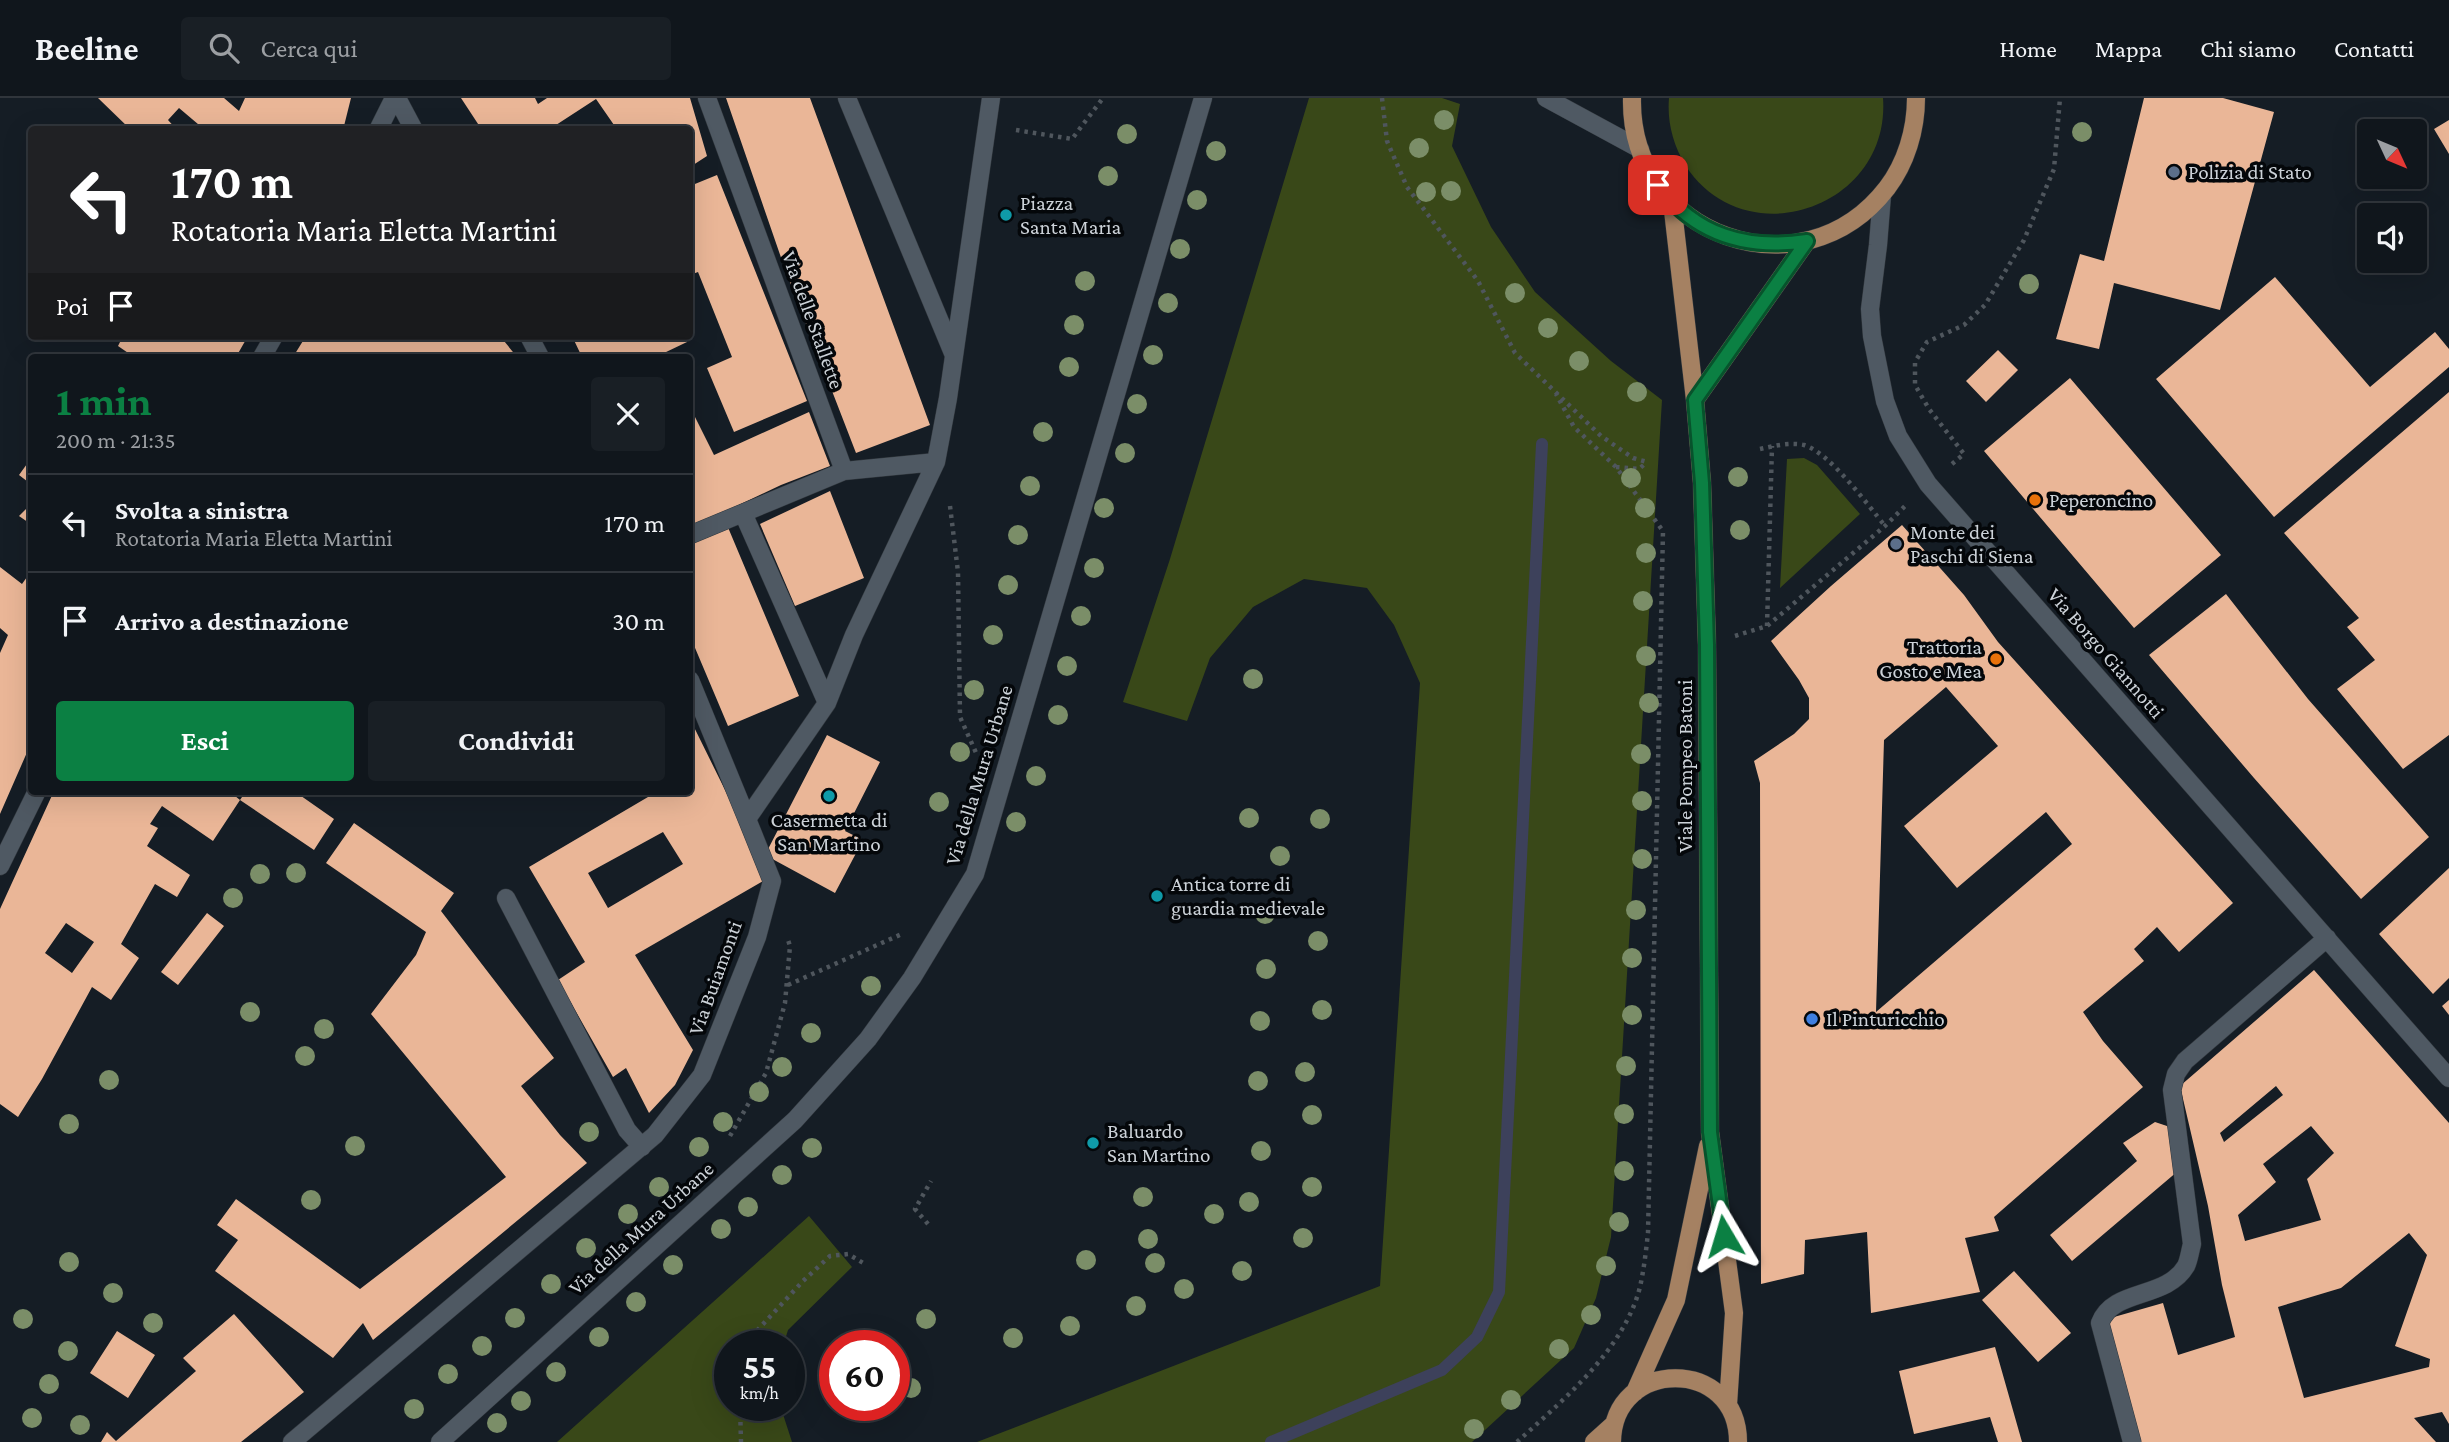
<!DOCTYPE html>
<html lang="it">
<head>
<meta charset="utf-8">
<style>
	body { margin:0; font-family:"Crimson Pro",serif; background:#191f25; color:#f1f3f6; height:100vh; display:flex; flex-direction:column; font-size:26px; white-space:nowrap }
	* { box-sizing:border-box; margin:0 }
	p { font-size:23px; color:#9c9fa3 }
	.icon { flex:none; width:38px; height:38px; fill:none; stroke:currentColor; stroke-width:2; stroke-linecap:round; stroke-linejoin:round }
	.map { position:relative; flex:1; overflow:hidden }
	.details { position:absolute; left:28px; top:256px; width:665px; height:441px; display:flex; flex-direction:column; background:#10161c; border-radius:7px; box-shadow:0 7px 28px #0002,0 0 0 2px #30353b }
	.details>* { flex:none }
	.hud { position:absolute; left:28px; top:28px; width:665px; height:214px; border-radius:7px; box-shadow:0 7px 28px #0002,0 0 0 2px #30353b; background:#202124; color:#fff; overflow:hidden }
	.needle { width:46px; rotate:134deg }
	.buttons { position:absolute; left:2357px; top:21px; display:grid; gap:14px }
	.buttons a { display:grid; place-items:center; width:70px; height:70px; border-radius:7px; background:#10161c; box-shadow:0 7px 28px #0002,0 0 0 2px #30353b; font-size:35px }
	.speed { position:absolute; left:714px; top:1232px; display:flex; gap:14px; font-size:35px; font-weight:700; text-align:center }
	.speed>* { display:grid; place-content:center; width:91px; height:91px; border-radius:50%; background:#10161c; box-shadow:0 7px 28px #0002,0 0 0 2px #30353b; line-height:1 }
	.speed small { font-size:18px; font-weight:400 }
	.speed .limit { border:10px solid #d22; background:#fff; color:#111 }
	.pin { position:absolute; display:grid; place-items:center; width:60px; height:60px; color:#fff; margin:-30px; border-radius:14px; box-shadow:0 4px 10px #0006 }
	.me { position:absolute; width:77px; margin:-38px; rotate:353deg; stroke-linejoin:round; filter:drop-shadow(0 0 5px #0008) }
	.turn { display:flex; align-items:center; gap:24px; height:147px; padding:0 28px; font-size:32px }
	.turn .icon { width:91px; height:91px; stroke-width:2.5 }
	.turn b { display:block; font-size:49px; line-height:60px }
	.then { display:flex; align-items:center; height:66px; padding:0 28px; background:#0003; gap:14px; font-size:26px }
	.round { display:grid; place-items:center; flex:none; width:74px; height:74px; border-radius:7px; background:#191f25 }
	.headline { display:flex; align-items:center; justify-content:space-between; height:119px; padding:0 28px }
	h1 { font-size:42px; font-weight:700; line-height:52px; color:#0b8043 }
	.primary-button { display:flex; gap:14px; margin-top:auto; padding:14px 28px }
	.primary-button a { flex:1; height:80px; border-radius:7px; background:#0b8043; color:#fff; font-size:28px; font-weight:700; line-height:80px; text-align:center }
	.primary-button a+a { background:#191f25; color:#f1f3f6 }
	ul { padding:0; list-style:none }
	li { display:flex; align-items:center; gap:21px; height:98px; padding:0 28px; border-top:2px solid #30353b }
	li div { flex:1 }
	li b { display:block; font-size:26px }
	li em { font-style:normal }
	header { display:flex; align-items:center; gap:42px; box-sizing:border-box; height:98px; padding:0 35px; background:#10161c; border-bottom:2px solid #30353b }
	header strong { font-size:33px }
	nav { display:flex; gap:38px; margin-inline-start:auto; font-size:24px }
	.search { width:490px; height:63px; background:#191f25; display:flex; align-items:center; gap:18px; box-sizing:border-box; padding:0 24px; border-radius:7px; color:#9c9fa3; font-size:26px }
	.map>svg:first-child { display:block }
	.green { fill:#394818 }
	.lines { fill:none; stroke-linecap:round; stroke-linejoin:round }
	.stream { stroke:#3d415b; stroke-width:12 }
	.building { fill:#eab697; fill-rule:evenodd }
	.minor-casing { stroke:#32383e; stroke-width:19 }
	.major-casing { stroke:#32383e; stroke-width:19 }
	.path { stroke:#4f565d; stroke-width:4.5; stroke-dasharray:3.5 5; stroke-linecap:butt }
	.minor { stroke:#4f5963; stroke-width:18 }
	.major { stroke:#a58162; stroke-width:18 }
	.tree { fill:#7b8e68 }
	.route-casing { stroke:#07532c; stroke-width:18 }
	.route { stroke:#0b8043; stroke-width:12 }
	.service-dot { fill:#5c6f8a; stroke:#04070a; stroke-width:2.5 }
	.culture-dot { fill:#0f9aa8; stroke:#04070a; stroke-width:2.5 }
	.food-dot { fill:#e8710a; stroke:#04070a; stroke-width:2.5 }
	.shop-dot { fill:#3f7fe0; stroke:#04070a; stroke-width:2.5 }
	.labels { text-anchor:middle; stroke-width:7; stroke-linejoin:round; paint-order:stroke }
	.poi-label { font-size:21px; fill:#ccd2d8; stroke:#04070a; text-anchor:start }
	.street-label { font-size:21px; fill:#ccd2d8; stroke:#04070a }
</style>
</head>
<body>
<header>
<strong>Beeline</strong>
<div class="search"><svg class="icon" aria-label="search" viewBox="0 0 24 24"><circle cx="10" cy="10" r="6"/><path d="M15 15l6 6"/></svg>Cerca qui</div>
<nav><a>Home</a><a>Mappa</a><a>Chi siamo</a><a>Contatti</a></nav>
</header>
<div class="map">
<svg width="2449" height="1344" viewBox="0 0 2449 1344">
	<rect width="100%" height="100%" fill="#151d25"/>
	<path class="green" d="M1309,0H1442L1460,6L1452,48L1491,129L1535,194L1611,263L1662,302L1611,1139L1596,1200L1574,1250L1472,1344H977L1380,1188L1420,585L1394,527L1367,490L1304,481L1253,509L1210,560L1187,623L1123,604L1170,461Z
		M1669,0H1883C1891,110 1745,160 1685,67C1673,46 1667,24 1669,0Z
		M1804,360L1817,367L1860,416L1780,490L1787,361Z
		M809,1118L852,1169L788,1232L783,1248H730V1307H780L792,1344H557Z"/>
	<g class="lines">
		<path class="stream" d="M1271,1344L1442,1272L1477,1239L1499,1194L1542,346"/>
	</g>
	<path class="building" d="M98,0H224L239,13L245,0H351L343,32H205L179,10L168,22L177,32H131Z
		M461,0H535L538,6L547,0H690L707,58L690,69V32H607L614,27L596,1L556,27L559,32H482Z
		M726,0H810L930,327L856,355L786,174Z
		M2144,0H2223L2274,14L2220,212L2114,185L2099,251L2056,241L2080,156L2104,163Z
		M2449,22V56L2434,31Z
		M717,77L807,303L734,334L707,270L732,259L698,174L690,177V88Z
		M2275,179L2370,289L2435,234L2449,251V269L2274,419L2156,281Z
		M123,238H248L236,259H134L118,248Z
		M306,238H500L517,259H293Z
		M572,238H684L687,244L664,255L665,259H582Z
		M1998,252L2018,272L1986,304L1966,283Z
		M2070,280L2221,457L2134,530L1984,353Z
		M2449,294V637L2403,671L2337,591L2375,562L2347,529L2359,520L2284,435Z
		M690,309L714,357L809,314L830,368L781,387L690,430Z
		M32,359V387L19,377Z
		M830,393L864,480L795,508L760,426Z
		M32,405V427L19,418Z
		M727,427L799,598L728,628L690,538V443Z
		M1902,427L1964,497L1998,544L2233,805L2179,854L2157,829L2134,851L2144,863L2083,914L2103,943L2143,989L1994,1119L1999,1133L1965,1140L1980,1194L1871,1215L1867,1134L1805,1142L1804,1176L1761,1186L1760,685L1754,663L1794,636L1809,621V600L1799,582L1771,543L1831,488ZM1946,589L1998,648L1904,728L1957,790L2046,714L2072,746L1876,914L1884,642Z
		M0,469L22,486L32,472V643L0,716V555L8,537L0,530Z
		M2226,496L2308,601L2429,739L2361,801L2254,680L2149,557Z
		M690,621L728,698L765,782L635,857L693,952L675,987L649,1015L626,970L613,979L558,882L585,864L529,769L648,699L644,693H690ZM663,734L683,766L608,810L588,775Z
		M827,637L880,664L845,733L863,742L835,795L765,757Z
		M54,693H229L240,702L213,743L162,708L150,726L158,730L147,748L190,777L177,799L155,786L121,846L139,860L111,902L92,889L42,981L18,1019L0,1006V811ZM66,825L94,844L72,875L45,855Z
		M246,693H294L334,721L314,752L240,702Z
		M354,725L454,795L441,813L554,960L521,988L560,1037L587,1065L373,1242L363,1225L333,1260L215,1173L238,1142L217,1127L236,1101L360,1191L506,1079L371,916L416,857L426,834L326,765Z
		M2449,770V880L2433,896L2379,836Z
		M207,815L224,828L178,887L161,874Z
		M2314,872L2449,1025V1326L2442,1314L2414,1320L2436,1344H2138L2107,1221L2163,1205L2178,1257L2235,1239L2222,1187L2208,1108L2180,988ZM2276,988L2283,997L2224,1044L2220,1035ZM2311,1028L2334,1055L2307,1081L2321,1122L2245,1143L2238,1117L2276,1084L2263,1066ZM2409,1135L2427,1157L2395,1248L2430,1261L2429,1269L2304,1300L2278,1209L2341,1190Z
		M2449,902V917L2442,908Z
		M2155,1024L2170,1029L2178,1073L2072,1163L2050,1137L2137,1063L2123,1045Z
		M2014,1173L2071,1235L2038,1264L1982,1202Z
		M234,1216L304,1294L241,1344H101L107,1334L116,1343L196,1273L183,1260Z
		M117,1233L155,1257L128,1300L90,1275Z
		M1995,1249L2022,1344H1998L1990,1319L1914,1336L1899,1273Z"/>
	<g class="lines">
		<g class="minor-casing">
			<path id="minor" d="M397,0L414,32
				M707,0L844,373
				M847,0L953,255
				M1546,0L1640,51
				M378,32L394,0
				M1882,97L1878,147L1870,211L1872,238L1885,303L1898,338L1928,386L2449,980
				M529,238L540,259
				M262,259L274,238
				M743,415L827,605
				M690,437L844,373L936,364
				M690,582L747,721
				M0,768L37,693
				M506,800L627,1032L642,1049
				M292,1344L655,1037L702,977L757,839L772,783L747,721L827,605L854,537L936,364L948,300L991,0
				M440,1344L795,1022L868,941L912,880L975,776L1203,0
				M2132,1344L2100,1225C2113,1190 2166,1202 2186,1168C2189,1162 2190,1153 2192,1146L2172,992L2176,976L2185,963L2327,840"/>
		</g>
		<g class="major-casing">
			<path id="major" d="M1632,0C1629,138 1802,200 1887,90C1906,65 1916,32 1916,0
				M1672,104L1695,302L1702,385L1707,547L1710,1034L1734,1215L1728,1307
				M1695,302L1807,143
				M1635,1294L1676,1202L1708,1048
				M1594,1344L1614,1326
				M1612,1344C1613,1259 1738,1259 1738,1344"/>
		</g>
		<path class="path" d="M1382,0L1387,43L1407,89L1478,183L1515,255L1601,338L1633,360L1647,364
			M1016,32L1072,41L1103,0
			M1760,351C1774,348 1789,344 1804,347C1829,354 1868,407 1885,428
			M1952,366L1964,356L1929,311L1915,287V264L1927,244L1964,227L1985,207L2024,142L2054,71L2060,0
			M1616,369L1639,371L1647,364
			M950,408L958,474L960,619L977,657
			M1767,528L1772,348
			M1735,538L1767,528L1885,428L1906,407
			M788,887L904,835
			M730,1038L766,975L785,905L790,848L788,842
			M928,1126L915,1111L931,1083
			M752,1248L753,1237L803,1183L830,1158L848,1156L865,1166
			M740,1307L741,1344
			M1517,1344C1563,1302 1624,1252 1640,1189C1644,1171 1646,1153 1648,1135L1663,433L1616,369L1574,329L1556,296"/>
		<use href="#minor" class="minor"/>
		<use href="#major" class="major"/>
	</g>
	<g class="tree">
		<circle cx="1444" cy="22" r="10"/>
		<circle cx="2082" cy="34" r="10"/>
		<circle cx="1127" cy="36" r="10"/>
		<circle cx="1419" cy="50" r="10"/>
		<circle cx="1216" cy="53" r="10"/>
		<circle cx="1108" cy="78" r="10"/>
		<circle cx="1451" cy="93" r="10"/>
		<circle cx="1426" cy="94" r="10"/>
		<circle cx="1197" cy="102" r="10"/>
		<circle cx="1180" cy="151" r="10"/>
		<circle cx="1085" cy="183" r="10"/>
		<circle cx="2029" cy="186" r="10"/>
		<circle cx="1515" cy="195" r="10"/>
		<circle cx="1168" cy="205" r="10"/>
		<circle cx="1074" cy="227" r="10"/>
		<circle cx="1548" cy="230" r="10"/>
		<circle cx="1153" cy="257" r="10"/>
		<circle cx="1579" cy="263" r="10"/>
		<circle cx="1069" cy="269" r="10"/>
		<circle cx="1637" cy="294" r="10"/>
		<circle cx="1137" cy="306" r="10"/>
		<circle cx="1043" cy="334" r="10"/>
		<circle cx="1125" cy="355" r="10"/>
		<circle cx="1738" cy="379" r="10"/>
		<circle cx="1631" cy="380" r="10"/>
		<circle cx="1030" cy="388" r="10"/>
		<circle cx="1104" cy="410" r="10"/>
		<circle cx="1645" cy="410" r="10"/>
		<circle cx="1740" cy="432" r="10"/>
		<circle cx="1018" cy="437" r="10"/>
		<circle cx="1646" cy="455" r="10"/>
		<circle cx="1094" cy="470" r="10"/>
		<circle cx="1008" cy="487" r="10"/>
		<circle cx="1643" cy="503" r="10"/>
		<circle cx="1081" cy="518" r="10"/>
		<circle cx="993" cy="537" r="10"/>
		<circle cx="1646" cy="558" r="10"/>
		<circle cx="1067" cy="568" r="10"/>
		<circle cx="1253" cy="581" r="10"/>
		<circle cx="974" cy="592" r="10"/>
		<circle cx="1649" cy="605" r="10"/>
		<circle cx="1058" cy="617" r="10"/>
		<circle cx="960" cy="654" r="10"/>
		<circle cx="1641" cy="656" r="10"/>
		<circle cx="1036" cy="678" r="10"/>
		<circle cx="1642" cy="703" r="10"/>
		<circle cx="939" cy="704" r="10"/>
		<circle cx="1249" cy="720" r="10"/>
		<circle cx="1320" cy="721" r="10"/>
		<circle cx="1016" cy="724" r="10"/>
		<circle cx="1280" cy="758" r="10"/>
		<circle cx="1642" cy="761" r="10"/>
		<circle cx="296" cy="775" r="10"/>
		<circle cx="260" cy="776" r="10"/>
		<circle cx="233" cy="800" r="10"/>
		<circle cx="1636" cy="812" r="10"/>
		<circle cx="1265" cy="816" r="10"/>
		<circle cx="1318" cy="843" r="10"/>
		<circle cx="1632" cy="860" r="10"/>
		<circle cx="1266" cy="871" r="10"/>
		<circle cx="871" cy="888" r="10"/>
		<circle cx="1322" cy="912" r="10"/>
		<circle cx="250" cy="914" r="10"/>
		<circle cx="1632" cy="917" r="10"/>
		<circle cx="1260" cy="923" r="10"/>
		<circle cx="324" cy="931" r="10"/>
		<circle cx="811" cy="935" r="10"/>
		<circle cx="305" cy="958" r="10"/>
		<circle cx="1626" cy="968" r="10"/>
		<circle cx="782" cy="969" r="10"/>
		<circle cx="1305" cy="974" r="10"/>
		<circle cx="109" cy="982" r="10"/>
		<circle cx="1258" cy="983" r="10"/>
		<circle cx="759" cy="994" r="10"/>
		<circle cx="1624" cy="1016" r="10"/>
		<circle cx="1312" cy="1017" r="10"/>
		<circle cx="723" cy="1024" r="10"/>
		<circle cx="69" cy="1026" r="10"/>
		<circle cx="589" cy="1034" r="10"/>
		<circle cx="355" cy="1048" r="10"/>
		<circle cx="699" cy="1049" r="10"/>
		<circle cx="812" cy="1050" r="10"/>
		<circle cx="1261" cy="1053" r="10"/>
		<circle cx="1624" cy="1073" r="10"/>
		<circle cx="782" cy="1077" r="10"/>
		<circle cx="659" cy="1089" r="10"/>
		<circle cx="1312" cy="1089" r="10"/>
		<circle cx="1143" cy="1099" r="10"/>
		<circle cx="311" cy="1102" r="10"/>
		<circle cx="1249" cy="1104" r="10"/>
		<circle cx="748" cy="1109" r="10"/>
		<circle cx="628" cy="1116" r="10"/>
		<circle cx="1214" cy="1116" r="10"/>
		<circle cx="1619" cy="1124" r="10"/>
		<circle cx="721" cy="1131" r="10"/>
		<circle cx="1303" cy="1140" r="10"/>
		<circle cx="1148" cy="1141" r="10"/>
		<circle cx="586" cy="1150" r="10"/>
		<circle cx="1086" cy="1162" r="10"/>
		<circle cx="69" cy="1164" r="10"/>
		<circle cx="1155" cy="1165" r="10"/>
		<circle cx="673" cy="1167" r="10"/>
		<circle cx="1606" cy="1168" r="10"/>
		<circle cx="1242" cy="1173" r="10"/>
		<circle cx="551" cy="1186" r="10"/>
		<circle cx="1184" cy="1191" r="10"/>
		<circle cx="113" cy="1195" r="10"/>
		<circle cx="636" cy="1204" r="10"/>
		<circle cx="1136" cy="1208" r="10"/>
		<circle cx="1591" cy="1217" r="10"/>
		<circle cx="515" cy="1220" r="10"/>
		<circle cx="23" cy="1221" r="10"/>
		<circle cx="926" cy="1221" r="10"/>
		<circle cx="153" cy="1225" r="10"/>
		<circle cx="1070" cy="1228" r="10"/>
		<circle cx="599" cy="1239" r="10"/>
		<circle cx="1013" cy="1240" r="10"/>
		<circle cx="482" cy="1248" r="10"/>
		<circle cx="1559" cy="1251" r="10"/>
		<circle cx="68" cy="1253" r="10"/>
		<circle cx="556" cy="1274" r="10"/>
		<circle cx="448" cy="1276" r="10"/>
		<circle cx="49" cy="1286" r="10"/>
		<circle cx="911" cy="1290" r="10"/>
		<circle cx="1511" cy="1302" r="10"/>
		<circle cx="521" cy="1303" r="10"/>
		<circle cx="414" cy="1311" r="10"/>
		<circle cx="32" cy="1320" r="10"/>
		<circle cx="497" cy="1325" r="10"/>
		<circle cx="80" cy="1327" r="10"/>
		<circle cx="1474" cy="1331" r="10"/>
	</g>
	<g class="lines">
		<g class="route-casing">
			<path id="route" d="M1658,87C1696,138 1747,152 1807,143L1695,302L1702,385L1707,547L1710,1034L1724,1138"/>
		</g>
		<use href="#route" class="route"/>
	</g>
	<g class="service-dot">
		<circle cx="2174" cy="74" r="7"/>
		<circle cx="1896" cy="446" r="7"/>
	</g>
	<g class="culture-dot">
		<circle cx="1006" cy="117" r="7"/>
		<circle cx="829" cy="698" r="7"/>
		<circle cx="1157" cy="798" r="7"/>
		<circle cx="1093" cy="1045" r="7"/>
	</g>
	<g class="food-dot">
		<circle cx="2035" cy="402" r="7"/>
		<circle cx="1996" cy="561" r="7"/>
	</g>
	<circle class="shop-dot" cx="1812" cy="921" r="7"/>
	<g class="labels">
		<g class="poi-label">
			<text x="2188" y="81">Polizia di Stato</text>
			<text x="1020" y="112">Piazza<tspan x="1020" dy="24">Santa Maria</tspan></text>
			<text x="2049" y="409">Peperoncino</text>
			<text x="1910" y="441">Monte dei<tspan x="1910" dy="24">Paschi di Siena</tspan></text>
			<text x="1982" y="556" text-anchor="end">Trattoria<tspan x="1982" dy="24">Gosto e Mea</tspan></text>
			<text x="829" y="729" text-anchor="middle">Casermetta di<tspan x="829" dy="24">San Martino</tspan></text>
			<text x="1171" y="793">Antica torre di<tspan x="1171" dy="24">guardia medievale</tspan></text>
			<text x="1826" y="928">Il Pinturicchio</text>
			<text x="1107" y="1040">Baluardo<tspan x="1107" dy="24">San Martino</tspan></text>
		</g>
		<g class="street-label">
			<text transform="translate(813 222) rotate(70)" y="7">Via delle Stallette</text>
			<text transform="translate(2106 555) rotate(49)" y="7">Via Borgo Giannotti</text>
			<text transform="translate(1685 668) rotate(-90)" y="7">Viale Pompeo Batoni</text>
			<text transform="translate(979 677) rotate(-73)" y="7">Via della Mura Urbane</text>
			<text transform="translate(715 880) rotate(-70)" y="7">Via Buiamonti</text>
			<text transform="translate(641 1130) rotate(-42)" y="7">Via della Mura Urbane</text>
		</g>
	</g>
</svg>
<div class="buttons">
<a><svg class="needle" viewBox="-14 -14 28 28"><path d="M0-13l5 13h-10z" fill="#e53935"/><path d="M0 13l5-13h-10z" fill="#9c9fa3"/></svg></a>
<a><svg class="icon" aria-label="sound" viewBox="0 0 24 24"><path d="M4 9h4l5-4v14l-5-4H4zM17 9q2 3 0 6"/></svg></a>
</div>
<div class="speed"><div>55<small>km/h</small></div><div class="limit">60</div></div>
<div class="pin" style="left:1658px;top:87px;background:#d93025"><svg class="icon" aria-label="arrive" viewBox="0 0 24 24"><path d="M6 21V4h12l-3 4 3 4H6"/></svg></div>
<svg class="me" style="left:1724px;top:1138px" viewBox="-20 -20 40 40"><path d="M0-17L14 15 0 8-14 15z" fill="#0b8043" stroke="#fff" stroke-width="4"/></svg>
<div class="hud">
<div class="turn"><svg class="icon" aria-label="left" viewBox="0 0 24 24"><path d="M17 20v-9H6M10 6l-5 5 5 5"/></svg><div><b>170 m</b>Rotatoria Maria Eletta Martini</div></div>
<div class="then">Poi<svg class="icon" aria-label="arrive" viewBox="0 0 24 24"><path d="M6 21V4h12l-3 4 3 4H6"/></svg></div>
</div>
<section class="details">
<div class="headline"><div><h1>1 min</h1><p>200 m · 21:35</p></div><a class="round"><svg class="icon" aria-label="close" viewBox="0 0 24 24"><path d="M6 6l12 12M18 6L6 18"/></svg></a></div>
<ul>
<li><svg class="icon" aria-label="left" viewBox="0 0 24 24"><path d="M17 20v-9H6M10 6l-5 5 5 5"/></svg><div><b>Svolta a sinistra</b><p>Rotatoria Maria Eletta Martini</p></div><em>170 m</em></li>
<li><svg class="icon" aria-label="arrive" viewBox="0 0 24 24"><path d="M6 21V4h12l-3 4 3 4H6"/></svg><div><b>Arrivo a destinazione</b></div><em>30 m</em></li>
</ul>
<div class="primary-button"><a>Esci</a><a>Condividi</a></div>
</section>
</div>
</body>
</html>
